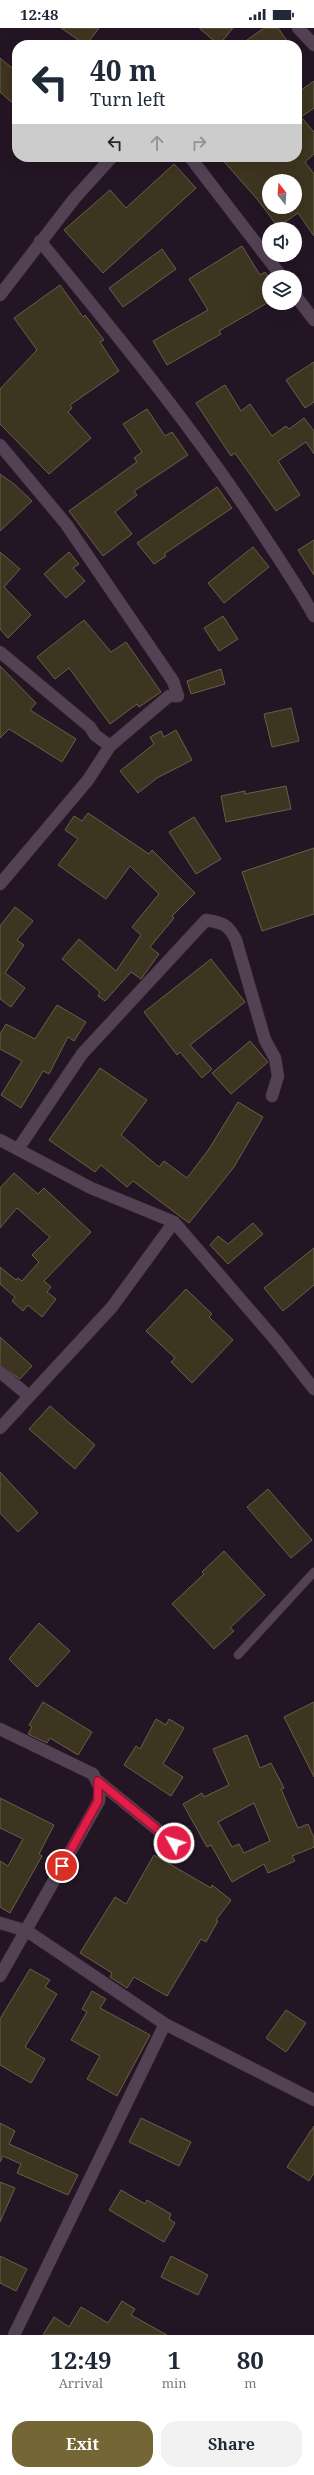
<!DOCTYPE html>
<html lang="en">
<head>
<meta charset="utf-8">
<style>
	body { margin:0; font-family:"Noto Serif",serif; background:#f2f2f3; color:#1f2937; height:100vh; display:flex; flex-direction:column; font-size:15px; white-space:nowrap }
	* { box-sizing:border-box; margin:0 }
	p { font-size:13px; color:#747a83 }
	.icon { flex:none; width:22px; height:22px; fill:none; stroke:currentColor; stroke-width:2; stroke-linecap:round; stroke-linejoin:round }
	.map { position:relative; height:2307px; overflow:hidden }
	.side { display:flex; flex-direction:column; background:#fff; flex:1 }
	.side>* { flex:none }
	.guide { position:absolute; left:12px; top:12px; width:290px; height:122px; border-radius:16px; box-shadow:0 4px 16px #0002; background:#fff; color:#1f2937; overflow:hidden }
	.needle { width:26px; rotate:343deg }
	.buttons { position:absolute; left:262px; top:146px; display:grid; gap:8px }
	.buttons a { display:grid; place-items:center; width:40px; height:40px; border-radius:50%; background:#fff; box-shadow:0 4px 16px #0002; font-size:20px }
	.pin { position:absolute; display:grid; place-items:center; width:34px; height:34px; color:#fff; margin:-17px; border:2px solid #fff; border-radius:50%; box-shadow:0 1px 4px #0007 }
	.me { position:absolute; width:44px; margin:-22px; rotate:309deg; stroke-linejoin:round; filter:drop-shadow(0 0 3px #0008) }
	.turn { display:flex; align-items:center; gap:14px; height:84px; padding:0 12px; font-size:18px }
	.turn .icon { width:52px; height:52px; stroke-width:2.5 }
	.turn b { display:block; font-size:28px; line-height:34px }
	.lanes { display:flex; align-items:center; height:38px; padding:0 12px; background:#0003; justify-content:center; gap:20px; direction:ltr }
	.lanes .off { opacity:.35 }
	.eta { display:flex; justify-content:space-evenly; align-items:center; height:68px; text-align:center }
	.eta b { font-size:24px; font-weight:700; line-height:28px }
	.action { display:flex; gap:8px; margin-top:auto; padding:8px 12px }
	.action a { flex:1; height:46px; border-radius:16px; background:#746635; color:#fff; font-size:16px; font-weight:700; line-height:46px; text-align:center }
	.action a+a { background:#f2f2f3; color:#1f2937 }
	.status { display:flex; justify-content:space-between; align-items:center; height:28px; padding:0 20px; background:#fff; direction:ltr }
	.status svg { height:11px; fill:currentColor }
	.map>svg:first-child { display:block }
	.building { fill:#3e3520; stroke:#695f48; fill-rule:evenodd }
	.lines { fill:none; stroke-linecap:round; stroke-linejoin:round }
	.service-casing { stroke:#3b303b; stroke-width:9 }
	.minor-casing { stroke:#3b303b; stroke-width:13 }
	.service { stroke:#534254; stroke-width:8 }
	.minor { stroke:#534254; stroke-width:12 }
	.route-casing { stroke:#92132f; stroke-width:10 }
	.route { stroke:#e11d48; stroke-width:7 }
</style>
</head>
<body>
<div class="status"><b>12:48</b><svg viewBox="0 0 49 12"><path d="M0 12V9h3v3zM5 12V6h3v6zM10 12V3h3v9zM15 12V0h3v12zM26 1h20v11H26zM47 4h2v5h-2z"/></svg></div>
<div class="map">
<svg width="314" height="2307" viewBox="0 0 314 2307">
	<rect width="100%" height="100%" fill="#241524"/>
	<path class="building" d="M61,0H99L86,17Z
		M199,0H233L219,17Z
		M264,0H278L290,17H240Z
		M0,30L17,44V79L0,64Z
		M314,53V80L301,89L314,104V126L305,134L314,146V208L298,185L278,199L257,171L220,129H297V65ZM269,153H295V179H269Z
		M174,136L196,160L103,245L64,202L110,162L126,180Z
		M242,218L260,247L265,244L269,250V274L219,303L221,306L167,337L153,313L208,282L189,251Z
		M162,221L176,241L123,279L109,260Z
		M60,257L83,289L85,287L104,312L100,314L119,343L70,377L72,380L68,384L91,410L49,446L0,396V361L37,322L14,290Z
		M314,334V374L305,380L286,352Z
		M225,357L241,383L250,376L272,408L286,398L289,401L304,390L314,403V426L306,414L278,433L300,467L276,483L235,425L231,428L196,375Z
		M147,381L165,408L172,404L188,427L134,463L137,467L115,484L132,506L103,528L69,483L137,434L134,430L142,424L123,396Z
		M0,446L14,456L32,473L0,503Z
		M217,459L232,480L164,526L166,528L154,536L137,515Z
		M314,512V547L298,522Z
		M253,519L269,539L224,575L208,555Z
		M0,524L20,541L4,559L31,587L8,610L0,601Z
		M69,524L79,536L73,540L85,553L66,570L44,546Z
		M223,588L238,611L219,623L204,600Z
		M84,592L111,624L126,614L161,664L139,679L137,676L110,696L69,640L55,651L37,629Z
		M0,638L36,675L30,682L76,711L62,734L9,701L0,710Z
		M221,641L225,656L191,666L187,653Z
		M291,680L299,713L272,719L264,686Z
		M176,702L192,732L157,750L138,765L120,743L154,716L150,709L161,703L164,709Z
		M286,758L291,781L226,794L221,768L245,763V766Z
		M88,785L149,826L152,822L195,865L172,888L174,890L150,919L159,926L141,951L131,944L105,973L98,968L100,964L62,931L79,911L116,943L141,907L132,899L159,866L130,838L106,871L58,837L78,811L65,802L74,788L82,793Z
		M194,789L221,831L196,846L169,804Z
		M314,820V886L262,903L242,844Z
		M15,879L33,893L17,912L24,917L5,945L25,960L11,979L0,971V898Z
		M211,931L245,974L190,1017L212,1041L202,1050L180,1024L177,1027L144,984Z
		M57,977L86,994L74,1013L68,1009L49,1046L43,1043L21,1080L1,1067L22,1033L0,1021V1006L6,996L35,1011Z
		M250,1013L268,1034L231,1066L212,1045Z
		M100,1040L147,1072L121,1107L159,1139L164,1133L187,1150L209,1121L238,1074L263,1089L234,1139L189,1195L133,1153L127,1159L101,1137L95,1144L49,1112Z
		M14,1145L38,1166L44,1160L91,1204L44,1253L51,1259L47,1264L56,1271L42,1289L28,1277L23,1283L12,1273L15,1269L0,1256V1239L16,1252L18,1250L22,1253L39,1234L32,1227L50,1209L17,1180L0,1200V1160Z
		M253,1195L263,1206L228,1236L210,1217L218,1208L228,1216Z
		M314,1220V1257L283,1283L264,1260Z
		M186,1261L212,1286L209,1289L233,1312L192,1355L171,1334L175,1330L146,1303Z
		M0,1309L32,1338L20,1351L0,1337Z
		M50,1378L95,1417L75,1441L29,1401Z
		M0,1444L38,1485L18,1504L0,1485Z
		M268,1461L312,1512L291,1530L247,1479Z
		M224,1523L265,1567L230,1600L234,1603L214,1621L172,1576L204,1546L202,1544Z
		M39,1595L70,1623L37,1659L9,1631Z
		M43,1674L92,1704L78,1727L50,1710L47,1715L28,1706L32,1699L29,1697Z
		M314,1674V1749L284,1689Z
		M156,1691L166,1697L169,1691L184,1700L163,1736L183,1749L171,1768L124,1737L136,1718L140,1721Z
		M247,1707L260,1740L271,1735L284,1760L281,1761L298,1800L308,1796L314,1810V1819L292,1828L295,1833L268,1845L264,1836L232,1854L211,1817L207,1819L183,1776L202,1765L204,1769L229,1757L213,1721ZM254,1775L270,1813L244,1825L239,1816L232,1819L218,1794Z
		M0,1770L54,1797L39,1826L42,1828L10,1885L0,1879V1833L8,1838L23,1811L0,1800Z
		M154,1827L211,1860L212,1857L231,1872L216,1892L218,1893L206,1914L201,1911L167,1968L134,1949L127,1960L110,1949L112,1945L80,1925L115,1869L126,1876Z
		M30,1941L50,1952L45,1959L57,1966L25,2019L45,2031L31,2055L0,2037V1991Z
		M92,1963L106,1971L100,1980L150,2007L117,2068L87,2051L100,2028L71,2012L87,1984L82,1981Z
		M286,1982L306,1995L286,2024L266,2010Z
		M141,2090L191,2114L179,2138L129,2114Z
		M0,2095L15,2103L9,2116L78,2147L68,2167L17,2145L21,2136L3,2128L0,2134Z
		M314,2098V2145L309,2153L287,2139Z
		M0,2154L15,2160L0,2194Z
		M121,2162L145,2176L147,2172L171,2186L169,2191L175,2195L164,2214L109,2182Z
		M0,2228L27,2241L16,2263L0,2255Z
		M171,2228L208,2247L198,2267L161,2249Z
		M122,2273L135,2281L131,2287L167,2307H43L54,2289L69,2299L81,2279L108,2295Z"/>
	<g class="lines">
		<g class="service-casing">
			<path id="service" d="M238,1627L314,1544"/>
		</g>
		<g class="minor-casing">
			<path id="minor" d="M298,0L314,17
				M190,129L282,249
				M40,213C116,306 192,398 258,499C277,528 297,557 314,588
				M0,267L74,171L112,129
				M295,267L314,292
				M0,417L66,496L173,653L178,668H169L110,718
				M0,624L90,699L95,707L110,718L88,752L0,856
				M0,1112L91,1160L174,1194L278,1315L314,1361
				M18,1121L82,1026L206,892C223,895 228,896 236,912L265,1012L275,1030L278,1048L272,1068
				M0,1344L29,1368
				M0,1400L112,1279L174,1194
				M0,1701L93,1746L100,1760L99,1773L0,1948
				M98,1753L174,1815
				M0,1895L27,1903L165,1996L314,2072
				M14,2307L165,1996"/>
		</g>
		<use href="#service" class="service"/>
		<use href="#minor" class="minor"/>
	</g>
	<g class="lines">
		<g class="route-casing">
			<path id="route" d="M62,1838L98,1773V1753L174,1815"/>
		</g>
		<use href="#route" class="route"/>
	</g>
</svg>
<div class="buttons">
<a><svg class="needle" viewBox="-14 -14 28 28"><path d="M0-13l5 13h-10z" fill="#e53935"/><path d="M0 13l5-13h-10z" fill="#747a83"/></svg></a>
<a><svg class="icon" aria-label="sound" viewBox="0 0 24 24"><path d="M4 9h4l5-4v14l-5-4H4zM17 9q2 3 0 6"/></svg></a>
<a><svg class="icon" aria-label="layers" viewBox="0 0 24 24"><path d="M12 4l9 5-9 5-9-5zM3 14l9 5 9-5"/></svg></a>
</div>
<div class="pin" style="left:62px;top:1838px;background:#d93025"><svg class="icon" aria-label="arrive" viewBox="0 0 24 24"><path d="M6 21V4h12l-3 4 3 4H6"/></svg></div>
<svg class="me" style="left:174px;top:1815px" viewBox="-20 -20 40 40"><circle r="17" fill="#e11d48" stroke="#fff" stroke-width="3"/><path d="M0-11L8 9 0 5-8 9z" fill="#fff"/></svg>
<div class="guide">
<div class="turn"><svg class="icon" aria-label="left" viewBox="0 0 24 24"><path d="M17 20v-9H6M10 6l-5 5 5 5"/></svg><div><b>40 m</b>Turn left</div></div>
<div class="lanes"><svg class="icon" aria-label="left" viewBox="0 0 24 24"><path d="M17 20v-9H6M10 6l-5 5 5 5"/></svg><svg class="icon off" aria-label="ahead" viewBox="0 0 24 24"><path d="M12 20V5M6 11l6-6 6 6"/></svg><svg class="icon off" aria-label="right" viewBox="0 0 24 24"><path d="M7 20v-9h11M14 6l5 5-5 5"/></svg></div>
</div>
</div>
<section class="side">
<div class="eta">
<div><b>12:49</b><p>Arrival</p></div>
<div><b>1</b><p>min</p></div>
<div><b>80</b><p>m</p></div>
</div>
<div class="action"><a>Exit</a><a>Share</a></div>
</section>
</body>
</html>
